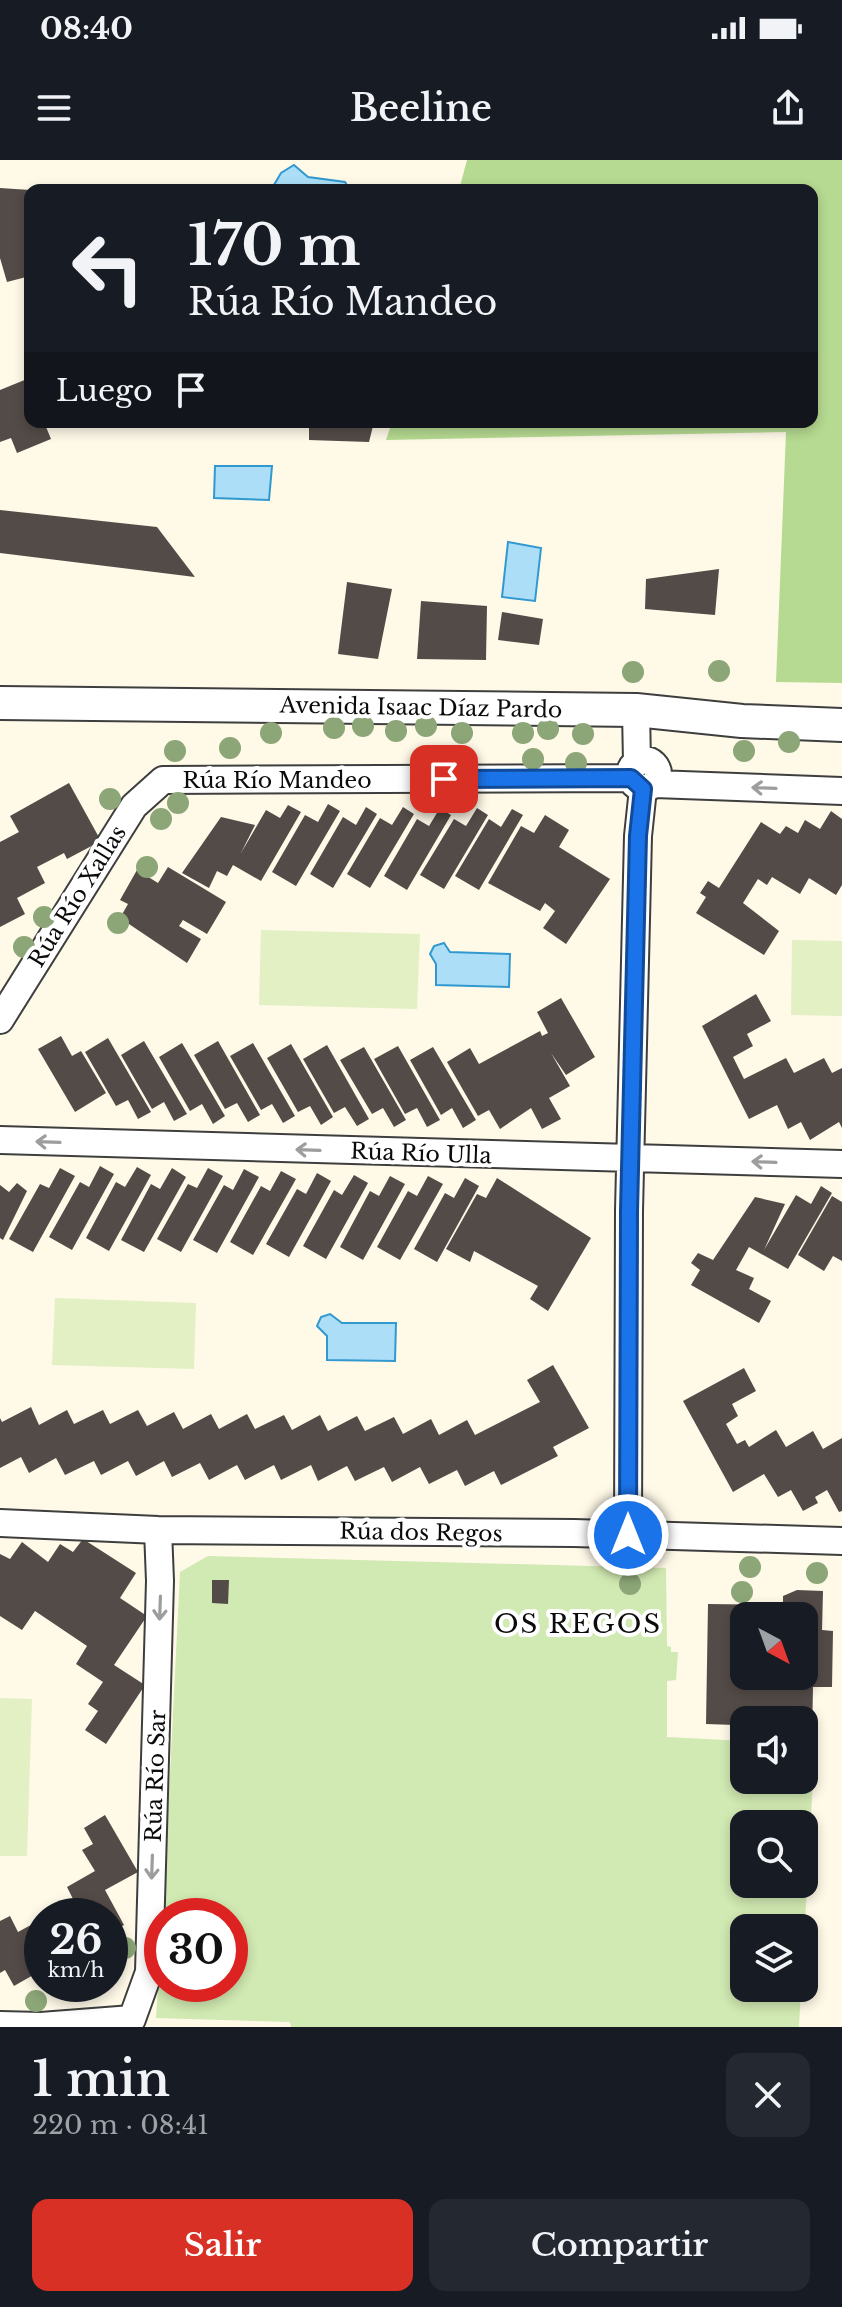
<!DOCTYPE html>
<html lang="es">
<head>
<meta charset="utf-8">
<style>
	body { margin:0; font-family:"Libre Baskerville",serif; background:#242831; color:#f1f3f6; height:100vh; display:flex; flex-direction:column; font-size:30px; white-space:nowrap }
	* { box-sizing:border-box; margin:0 }
	p { font-size:26px; color:#9ea1a6 }
	.icon { flex:none; width:44px; height:44px; fill:none; stroke:currentColor; stroke-width:2; stroke-linecap:round; stroke-linejoin:round }
	.map { position:relative; height:1867px; overflow:hidden }
	.side { display:flex; flex-direction:column; background:#171b24; flex:1 }
	.side>* { flex:none }
	.hud { position:absolute; left:24px; top:24px; width:794px; height:244px; border-radius:16px; box-shadow:0 4px 12px #0003; background:#171b24; color:#f1f3f6; overflow:hidden }
	.needle { width:52px; rotate:139deg }
	.controls { position:absolute; left:730px; top:1442px; display:grid; gap:16px }
	.controls a { display:grid; place-items:center; width:88px; height:88px; border-radius:16px; background:#171b24; box-shadow:0 4px 12px #0003; font-size:40px }
	.speed { position:absolute; left:24px; top:1738px; display:flex; gap:16px; font-size:40px; font-weight:700; text-align:center }
	.speed>* { display:grid; place-content:center; width:104px; height:104px; border-radius:50%; background:#171b24; box-shadow:0 4px 12px #0003; line-height:1 }
	.speed small { font-size:20px; font-weight:400 }
	.speed .limit { border:12px solid #d22; background:#fff; color:#111 }
	.pin { position:absolute; display:grid; place-items:center; width:68px; height:68px; color:#fff; margin:-34px; border-radius:16px; box-shadow:0 4px 12px #0006 }
	.me { position:absolute; width:88px; margin:-44px; rotate:0deg; stroke-linejoin:round; filter:drop-shadow(0 0 6px #0008) }
	.turn { display:flex; align-items:center; gap:28px; height:168px; padding:0 32px; font-size:36px }
	.turn .icon { width:104px; height:104px; stroke-width:2.5 }
	.turn b { display:block; font-size:56px; line-height:68px }
	.then { display:flex; align-items:center; height:76px; padding:0 32px; background:#0003; gap:16px; font-size:30px }
	.round { display:grid; place-items:center; flex:none; width:84px; height:84px; border-radius:16px; background:#242831 }
	.overview { display:flex; align-items:center; justify-content:space-between; height:136px; padding:0 32px }
	h1 { font-size:48px; font-weight:600; line-height:60px }
	.cta { display:flex; gap:16px; margin-top:auto; padding:16px 32px }
	.cta a { flex:1; height:92px; border-radius:16px; background:#d93025; color:#fff; font-size:32px; font-weight:600; line-height:92px; text-align:center }
	.cta a+a { background:#242831; color:#f1f3f6 }
	.status { display:flex; justify-content:space-between; align-items:center; height:56px; padding:0 40px; background:#171b24; direction:ltr }
	.status svg { height:22px; fill:currentColor }
	header { display:flex; justify-content:space-between; align-items:center; height:104px; padding:0 32px; background:#171b24; font-size:36px; font-weight:600 }
	.map>svg:first-child { display:block }
	.green { fill:#d1e9b2; fill-rule:evenodd }
	.forest { fill:#b6da91 }
	.pitch { fill:#e3f0c4 }
	.water { fill:#acdff7; stroke:#3199d0; stroke-width:2 }
	.building { fill:#534b47; fill-rule:evenodd }
	.lines { fill:none; stroke-linecap:round; stroke-linejoin:round }
	.minor-casing { stroke:#3e3e3e; stroke-width:30 }
	.tertiary-casing { stroke:#3e3e3e; stroke-width:36 }
	.minor { stroke:#fff; stroke-width:26 }
	.tertiary { stroke:#fff; stroke-width:32 }
	.tree { fill:#8ca677 }
	.oneway { stroke:#9d9d9d }
	.route-casing { stroke:#114b97; stroke-width:20 }
	.route { stroke:#1a73e8; stroke-width:14 }
	.labels { text-anchor:middle; stroke-width:8; stroke-linejoin:round; paint-order:stroke }
	.street-label { font-size:22px; fill:#0b0b0b; stroke:#fff }
	.quarter-label { font-size:26px; letter-spacing:2px; fill:#0b0b0b; stroke:#fff }
</style>
</head>
<body>
<div class="status"><b>08:40</b><svg viewBox="0 0 49 12"><path d="M0 12V9h3v3zM5 12V6h3v6zM10 12V3h3v9zM15 12V0h3v12zM26 1h20v11H26zM47 4h2v5h-2z"/></svg></div>
<header><svg class="icon" aria-label="menu" viewBox="0 0 24 24"><path d="M4 6h16M4 12h16M4 18h16"/></svg>Beeline<svg class="icon" aria-label="share" viewBox="0 0 24 24"><path d="M12 15V3M7 8l5-5 5 5M5 13v7h14v-7"/></svg></header>
<div class="map">
<svg width="842" height="1867" viewBox="0 0 842 1867">
	<rect width="100%" height="100%" fill="#fff9e8"/>
	<path class="green" d="M208,1396L666,1408L667,1486L671,1487V1492H678L676,1520L667,1521V1577L744,1581V1620H804V1584L815,1585L804,1779V1768H744V1828H801L799,1867H291L290,1862L156,1858L162,1769V1824H230V1756H163L180,1412ZM744,1664H804V1724H744Z"/>
	<path class="forest" d="M467,0H842V523L776,522L786,272L386,280L392,262H812V30H459Z"/>
	<path class="pitch" d="M261,770L420,774L417,849L259,845Z
		M792,780L842,781V856L791,855Z
		M55,1138L196,1143L194,1209L52,1205Z
		M0,1538L32,1539L27,1696H0Z"/>
	<path class="water" d="M294,5L308,17L345,22L350,30H271L281,13Z
		M215,306H272L269,340L214,338Z
		M508,382L541,388L535,441L502,437Z
		M444,783L450,792L510,794L509,827L436,825V804L430,794L434,786Z
		M330,1154L342,1163H396L395,1201L327,1200V1176L317,1166L321,1157Z"/>
	<path class="building" d="M0,28L30,30V116L7,122L0,98Z
		M27,219L30,262H44L51,279L17,293L11,278L0,282V230Z
		M309,262H374L369,282L309,280Z
		M0,350L157,367L195,417L0,393Z
		M719,409L715,455L645,449L646,419Z
		M347,422L392,429L378,499L338,494Z
		M421,441L487,446L486,500L417,499Z
		M502,452L543,459L539,485L498,480Z
		M69,623L101,681L67,699L64,693L37,707L45,723L17,738L25,754L0,767V682L19,672L10,656Z
		M328,644L340,651L296,726L272,712L305,655L318,662Z
		M288,645L301,652L261,721L233,705L227,716L217,711L209,728L182,713L221,657L255,665L241,693L266,650L280,658Z
		M366,647L377,654L333,728L310,714L343,657L356,665Z
		M403,647L414,654L370,728L347,714L380,658L392,665Z
		M440,648L451,655L407,730L384,716L417,659L429,666Z
		M477,648L488,655L444,729L420,715L454,659L466,666Z
		M512,649L523,655L479,730L455,716L489,659L501,667Z
		M831,651L842,659V725L836,735L809,718L800,734L772,717L767,725L758,719L743,743L779,771L764,795L696,753L706,737L700,733L708,721L719,728L761,662L780,674L786,666L798,673L805,660L820,669Z
		M545,655L569,670L559,687L610,719L566,784L543,768L555,751L545,743L540,751L488,723L521,666L534,673Z
		M168,707L226,742L207,774L183,760L179,766L201,779L187,803L120,758L128,744L120,740L137,710L158,723Z
		M756,834L771,861L747,874L753,886L733,897L744,919L786,898L794,913L824,898L832,913L842,908V968L839,962L810,980L801,962L788,969L777,945L749,959L702,866Z
		M561,838L595,897L566,915L551,893L570,926L549,938L561,959L542,969L531,948L500,969L489,950L478,956L447,902L470,888L479,904L540,871L542,876L548,873L537,852Z
		M61,876L72,896L81,891L106,933L75,952L38,889Z
		M108,878L151,952L138,959L128,940L116,946L85,892Z
		M144,881L187,954L174,961L164,942L152,949L121,895Z
		M218,881L260,955L248,962L237,943L225,949L194,895Z
		M182,883L225,956L213,964L202,944L190,951L159,897Z
		M253,883L295,956L283,963L272,944L261,950L230,896Z
		M291,884L333,957L321,965L310,946L298,952L267,898Z
		M327,885L369,959L357,966L345,947L334,953L303,899Z
		M398,886L440,960L427,967L417,948L405,954L374,899Z
		M364,887L406,960L394,967L383,948L372,954L340,900Z
		M433,887L476,960L463,968L452,948L441,955L410,900Z
		M100,1006L114,1014L72,1090L49,1077L80,1022L89,1027Z
		M137,1007L151,1015L109,1091L86,1078L116,1022L125,1027Z
		M60,1008L75,1016L33,1092L9,1079L40,1024L49,1028Z
		M172,1008L186,1017L144,1092L121,1080L151,1024L160,1029Z
		M208,1008L223,1016L181,1092L157,1079L188,1024L197,1028Z
		M244,1009L259,1017L217,1093L193,1080L224,1025L233,1030Z
		M281,1011L296,1019L253,1095L230,1082L261,1026L270,1031Z
		M317,1013L331,1021L289,1097L266,1084L297,1029L306,1034Z
		M354,1015L368,1023L326,1099L303,1086L334,1030L342,1035Z
		M390,1016L405,1024L363,1100L340,1087L370,1031L379,1036Z
		M428,1016L443,1024L400,1100L377,1087L408,1031L417,1036Z
		M465,1018L479,1026L437,1102L414,1089L445,1033L454,1038Z
		M497,1018L591,1078L548,1151L530,1139L538,1126L474,1091L470,1102L446,1089L477,1034L486,1038Z
		M17,1023L27,1031L3,1080L0,1078V1025L9,1032Z
		M821,1026L832,1033L788,1109L749,1087L736,1110L754,1118L749,1129L771,1141L759,1163L691,1125L700,1110L691,1103L698,1093L713,1100L755,1037L785,1044L764,1090L796,1035L811,1044Z
		M832,1036L842,1042V1101L833,1096L824,1111L798,1095Z
		M553,1205L589,1268L553,1287L558,1296L501,1325L494,1311L465,1326L457,1310L429,1324L420,1307L392,1322L384,1307L355,1321L347,1306L318,1321L311,1305L281,1320L274,1305L245,1320L237,1305L209,1320L200,1303L172,1317L164,1301L136,1316L128,1301L101,1315L94,1301L65,1315L56,1298L29,1313L21,1297L0,1308V1258L2,1262L31,1247L39,1265L67,1250L74,1264L103,1250L110,1264L138,1250L147,1266L174,1252L183,1269L211,1254L219,1269L247,1254L255,1269L284,1255L292,1270L320,1255L328,1271L357,1256L365,1271L394,1257L403,1274L431,1259L439,1275L467,1260L475,1275L540,1242L527,1220Z
		M744,1208L756,1231L732,1244L738,1256L726,1264L737,1284L745,1280L749,1287L776,1270L786,1287L813,1271L823,1289L842,1278V1351L839,1352L827,1330L815,1337L818,1343L803,1351L791,1330L778,1337L764,1314L733,1332L683,1241Z
		M83,1379L136,1413L120,1438L147,1456L114,1505L145,1525L106,1584L85,1570L98,1551L88,1544L103,1522L76,1504L87,1486L35,1451L22,1470L0,1456V1394L10,1399L22,1382L48,1402L60,1384L73,1392Z
		M212,1420H229L228,1444L212,1443Z
		M797,1430L823,1431L822,1470L833,1471L832,1527H813L812,1576H804V1560H744V1575H735V1565L706,1564L708,1444L783,1445V1436ZM744,1456H804V1516H744Z
		M105,1655L138,1712L105,1730L124,1765L110,1773V1756H47L74,1741L67,1727L95,1711L82,1690L93,1684L84,1668Z
		M10,1756L18,1772L42,1759V1810L14,1826L5,1810L0,1813V1761Z
		M67,1824H101L76,1840Z"/>
	<g class="lines">
		<g class="minor-casing">
			<path id="minor" d="M636,550L637,603
				M630 614a14 14 0 1 1 28 0a14 14 0 1 1-28 0Z
				M655,624L842,631
				M0,860L134,646L163,620L631,618
				M0,980L842,1004
				M0,1363L158,1370L574,1373L842,1381
				M628,1375L629,1051L638,676L643,629
				M0,1865L41,1866L132,1859L149,1812L160,1421L158,1370"/>
		</g>
		<g class="tertiary-casing">
			<path id="tertiary" d="M0,543L636,550L742,561L842,565"/>
		</g>
		<use href="#minor" class="minor"/>
		<use href="#tertiary" class="tertiary"/>
	</g>
	<g class="tree">
		<circle cx="719" cy="511" r="11"/>
		<circle cx="633" cy="512" r="11"/>
		<circle cx="363" cy="566" r="11"/>
		<circle cx="426" cy="566" r="11"/>
		<circle cx="334" cy="568" r="11"/>
		<circle cx="548" cy="569" r="11"/>
		<circle cx="396" cy="571" r="11"/>
		<circle cx="271" cy="573" r="11"/>
		<circle cx="462" cy="573" r="11"/>
		<circle cx="523" cy="573" r="11"/>
		<circle cx="583" cy="574" r="11"/>
		<circle cx="789" cy="582" r="11"/>
		<circle cx="230" cy="588" r="11"/>
		<circle cx="175" cy="591" r="11"/>
		<circle cx="744" cy="591" r="11"/>
		<circle cx="533" cy="599" r="11"/>
		<circle cx="576" cy="603" r="11"/>
		<circle cx="110" cy="639" r="11"/>
		<circle cx="178" cy="643" r="11"/>
		<circle cx="161" cy="659" r="11"/>
		<circle cx="147" cy="707" r="11"/>
		<circle cx="44" cy="757" r="11"/>
		<circle cx="118" cy="763" r="11"/>
		<circle cx="24" cy="787" r="11"/>
		<circle cx="750" cy="1407" r="11"/>
		<circle cx="817" cy="1413" r="11"/>
		<circle cx="630" cy="1424" r="11"/>
		<circle cx="742" cy="1432" r="11"/>
		<circle cx="125" cy="1788" r="11"/>
		<circle cx="36" cy="1841" r="11"/>
	</g>
	<defs><path id="oneway-shaft" d="M-6 0H5M1.5-3L5.5 0L1.5 3" fill="none" stroke-width="1.6" stroke-linecap="round" stroke-linejoin="round" transform="scale(2)"/></defs>
	<g class="oneway">
		<use href="#oneway-shaft" transform="translate(764 628) rotate(-178)"/>
		<use href="#oneway-shaft" transform="translate(48 982) rotate(-178)"/>
		<use href="#oneway-shaft" transform="translate(308 990) rotate(-178)"/>
		<use href="#oneway-shaft" transform="translate(764 1002) rotate(-178)"/>
		<use href="#oneway-shaft" transform="translate(160 1448) rotate(92)"/>
		<use href="#oneway-shaft" transform="translate(152 1707) rotate(92)"/>
	</g>
	<g class="lines">
		<g class="route-casing">
			<path id="route" d="M444,619L631,618L643,629L638,676L629,1051L628,1375"/>
		</g>
		<use href="#route" class="route"/>
	</g>
	<g class="labels">
		<g class="street-label">
			<text transform="translate(421 547) rotate(1)" y="8">Avenida Isaac Díaz Pardo</text>
			<text x="277" y="628">Rúa Río Mandeo</text>
			<text transform="translate(77 736) rotate(-58)" y="8">Rúa Río Xallas</text>
			<text transform="translate(421 993) rotate(2)" y="8">Rúa Río Ulla</text>
			<text transform="translate(421 1372) rotate(1)" y="8">Rúa dos Regos</text>
			<text transform="translate(155 1616) rotate(-88)" y="8">Rúa Río Sar</text>
		</g>
		<g class="quarter-label">
			<text x="578" y="1473">OS REGOS</text>
		</g>
	</g>
</svg>
<div class="controls">
<a><svg class="needle" viewBox="-14 -14 28 28"><path d="M0-13l5 13h-10z" fill="#e53935"/><path d="M0 13l5-13h-10z" fill="#9ea1a6"/></svg></a>
<a><svg class="icon" aria-label="sound" viewBox="0 0 24 24"><path d="M4 9h4l5-4v14l-5-4H4zM17 9q2 3 0 6"/></svg></a>
<a><svg class="icon" aria-label="search" viewBox="0 0 24 24"><circle cx="10" cy="10" r="6"/><path d="M15 15l6 6"/></svg></a>
<a><svg class="icon" aria-label="layers" viewBox="0 0 24 24"><path d="M12 4l9 5-9 5-9-5zM3 14l9 5 9-5"/></svg></a>
</div>
<div class="speed"><div>26<small>km/h</small></div><div class="limit">30</div></div>
<div class="pin" style="left:444px;top:619px;background:#d93025"><svg class="icon" aria-label="arrive" viewBox="0 0 24 24"><path d="M6 21V4h12l-3 4 3 4H6"/></svg></div>
<svg class="me" style="left:628px;top:1375px" viewBox="-20 -20 40 40"><circle r="17" fill="#1a73e8" stroke="#fff" stroke-width="3"/><path d="M0-11L8 9 0 5-8 9z" fill="#fff"/></svg>
<div class="hud">
<div class="turn"><svg class="icon" aria-label="left" viewBox="0 0 24 24"><path d="M17 20v-9H6M10 6l-5 5 5 5"/></svg><div><b>170 m</b>Rúa Río Mandeo</div></div>
<div class="then">Luego<svg class="icon" aria-label="arrive" viewBox="0 0 24 24"><path d="M6 21V4h12l-3 4 3 4H6"/></svg></div>
</div>
</div>
<section class="side">
<div class="overview"><div><h1>1 min</h1><p>220 m · 08:41</p></div><a class="round"><svg class="icon" aria-label="close" viewBox="0 0 24 24"><path d="M6 6l12 12M18 6L6 18"/></svg></a></div>
<div class="cta"><a>Salir</a><a>Compartir</a></div>
</section>
</body>
</html>
